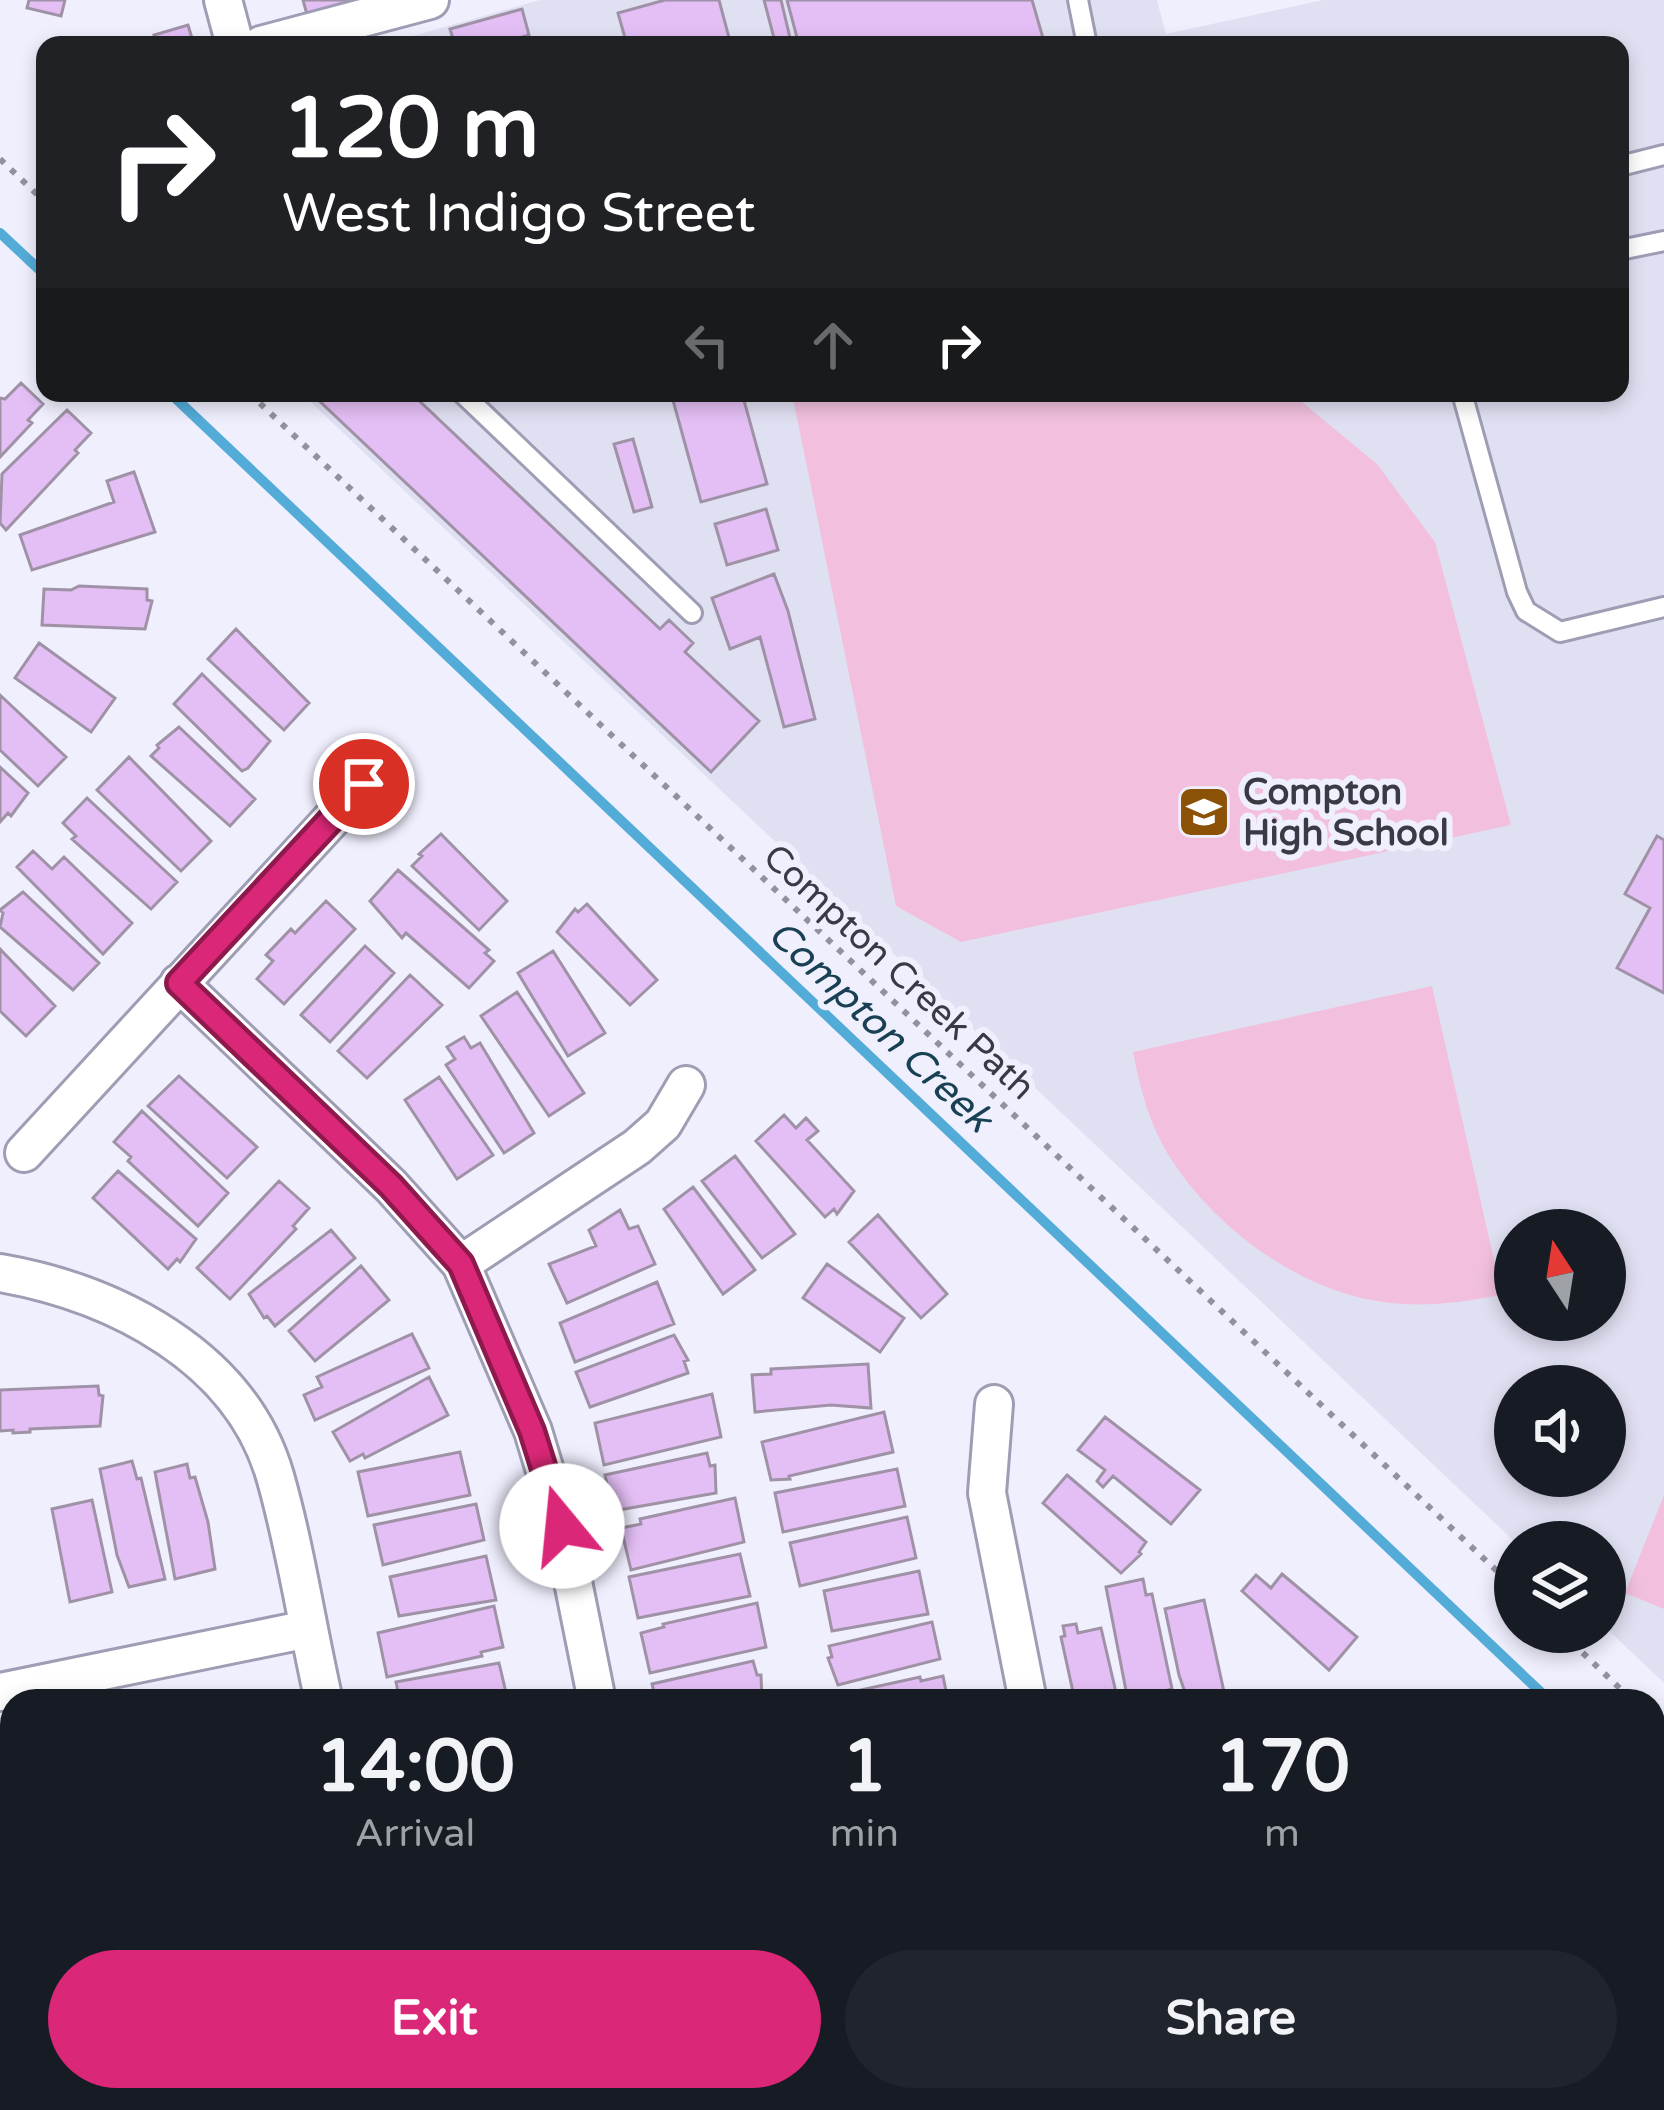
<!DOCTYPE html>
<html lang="en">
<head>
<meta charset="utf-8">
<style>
	body { margin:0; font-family:"Varela Round",sans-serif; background:#20242c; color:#f1f3f6; height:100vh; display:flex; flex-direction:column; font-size:45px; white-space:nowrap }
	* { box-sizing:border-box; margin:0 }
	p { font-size:39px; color:#9ea1a6 }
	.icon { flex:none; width:66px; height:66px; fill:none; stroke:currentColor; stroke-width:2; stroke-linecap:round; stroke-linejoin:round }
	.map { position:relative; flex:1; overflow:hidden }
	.sheet { position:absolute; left:0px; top:1689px; width:1665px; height:423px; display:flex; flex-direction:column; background:#171b24; border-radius:36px 36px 0 0; box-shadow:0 6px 18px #0003 }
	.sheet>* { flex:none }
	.banner { position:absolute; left:36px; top:36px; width:1593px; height:366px; border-radius:24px; box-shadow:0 6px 18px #0003; background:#202124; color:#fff; overflow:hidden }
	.needle { width:78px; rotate:348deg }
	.buttons { position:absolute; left:1494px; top:1209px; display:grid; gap:24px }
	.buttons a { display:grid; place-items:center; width:132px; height:132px; border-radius:50%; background:#171b24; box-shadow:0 6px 18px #0003; font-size:60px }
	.pin { position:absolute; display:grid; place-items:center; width:102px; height:102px; color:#fff; margin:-51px; border:6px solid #fff; border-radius:50%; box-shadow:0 3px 12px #0007 }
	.me { position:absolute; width:132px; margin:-66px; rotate:343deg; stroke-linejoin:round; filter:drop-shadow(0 0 9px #0008) }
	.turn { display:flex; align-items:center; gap:42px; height:252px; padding:0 48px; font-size:54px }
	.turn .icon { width:156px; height:156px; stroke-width:2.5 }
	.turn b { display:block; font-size:84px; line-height:102px }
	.lanes { display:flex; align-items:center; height:114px; padding:0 48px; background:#0003; justify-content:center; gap:60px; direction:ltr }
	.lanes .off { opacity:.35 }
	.eta { display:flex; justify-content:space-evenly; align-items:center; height:204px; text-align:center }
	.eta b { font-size:72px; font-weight:700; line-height:84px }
	.primary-button { display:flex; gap:24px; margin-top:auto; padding:24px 48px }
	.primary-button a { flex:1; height:138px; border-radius:72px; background:#db2777; color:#fff; font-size:48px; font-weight:700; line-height:138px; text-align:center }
	.primary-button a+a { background:#20242c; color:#f1f3f6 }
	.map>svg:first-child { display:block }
	.built { fill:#e0e0f3; fill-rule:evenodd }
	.green { fill:#f2c0de }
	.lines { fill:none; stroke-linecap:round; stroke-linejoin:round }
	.stream { stroke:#53acd8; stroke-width:10 }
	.building { fill:#e4bff6; stroke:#a092a6; stroke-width:3 }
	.lane-casing { stroke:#9e9db4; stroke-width:24 }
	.street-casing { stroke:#9e9db4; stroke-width:42 }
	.path { stroke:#92929e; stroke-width:6; stroke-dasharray:6 9; stroke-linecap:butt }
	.lane { stroke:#fff; stroke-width:18 }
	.street { stroke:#fff; stroke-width:36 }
	.route-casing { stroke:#8e194d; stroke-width:30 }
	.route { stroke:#db2777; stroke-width:21 }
	.labels { text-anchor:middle; stroke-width:12; stroke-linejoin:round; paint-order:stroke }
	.poi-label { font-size:36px; font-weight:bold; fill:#3a3a44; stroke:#efeffe; text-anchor:start }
	.street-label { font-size:36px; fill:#3a3a44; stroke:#efeffe }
	.water-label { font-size:39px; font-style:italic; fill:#194053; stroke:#efeffe }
</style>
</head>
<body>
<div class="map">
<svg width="1664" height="2110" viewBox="0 0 1664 2110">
	<rect width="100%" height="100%" fill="#efeffe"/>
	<path class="built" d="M540,0H1157L1166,34L1323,0H1664V1683L1605,1627V1542H1515L301,393H1620V45H381ZM1515,1230H1605V1320H1515ZM1515,1386H1605V1476H1515Z"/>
	<path class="green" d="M792,393H1291L1377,464L1435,542L1511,825L961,942L896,906Z
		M1432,986L1502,1295C1469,1301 1436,1306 1402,1304C1309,1299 1217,1232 1169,1156C1149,1124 1140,1088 1133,1052Z
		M1664,1495V1609L1625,1593Z"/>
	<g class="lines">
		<path class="stream" d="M0,233L45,275
			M170,393L1550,1701
			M1653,1798L1664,1809"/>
	</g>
	<path class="building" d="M29,0H65L61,16L27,8Z
		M303,0H376L309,22Z
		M665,0H719L731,45H627L618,13Z
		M764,0H781L790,38L775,42Z
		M787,0H1032L1045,45H799Z
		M522,9L529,35L494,45H455L450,29Z
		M188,25L194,45H157L154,35Z
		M21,383L43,404L28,420L32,423L0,457V398L5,399Z
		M311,393H411L660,629L669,620L693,643L685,652L759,721L711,772Z
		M671,393H742L767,484L701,502Z
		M67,410L91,433L75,450L78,453L6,530L0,523L2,474Z
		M633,439L652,507L634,512L614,444Z
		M134,472L155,532L32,570L20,535L114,502L107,481Z
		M766,509L778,550L727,565L715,524Z
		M774,574L788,611L815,719L784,727L760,637L730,649L712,598Z
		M79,586L147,589V600L152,601L145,629L42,625L44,589L71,590Z
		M236,629L309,703L284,730L208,659Z
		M39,643L115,698L91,732L15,678Z
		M202,674L270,741L248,768L242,771L174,704Z
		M0,695L66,757L38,786L0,750Z
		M179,727L255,799L230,826L151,756L159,748L157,745Z
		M129,757L211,841L181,871L97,790Z
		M0,767L28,793L11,816L8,813L0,822Z
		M87,798L177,882L151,909L72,839L76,836L63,823Z
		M441,834L507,901L479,930L412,866L422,856L419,854Z
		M1657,836L1664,840V993L1617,968L1650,908L1625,894Z
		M33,851L52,869L64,857L132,923L103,954L17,867Z
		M398,870L489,950L485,953L494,961L469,988L406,933L402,938L370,901Z
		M23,892L99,963L73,990L0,927L3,913L0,910Z
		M326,901L355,929L284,1004L257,979L273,961L266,955L291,929L295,933Z
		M587,904L657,980L630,1005L557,932L575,909L578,912Z
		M365,946L394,973L330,1042L301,1015Z
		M0,949L55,1006L26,1036L0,1011Z
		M553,951L605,1033L568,1056L518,973Z
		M410,975L442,1005L367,1078L338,1051Z
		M517,992L584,1093L549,1116L481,1016Z
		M464,1037L471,1048L480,1043L534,1133L504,1153L446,1065L455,1059L447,1047Z
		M179,1076L257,1147L227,1178L148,1106Z
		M439,1077L493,1155L457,1179L405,1100Z
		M142,1111L228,1193L198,1226L128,1161L131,1157L114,1142Z
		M784,1115L796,1128L806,1118L818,1131L807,1140L854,1191L837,1214L834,1209L825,1217L756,1141Z
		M735,1156L795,1234L762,1258L702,1181Z
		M118,1171L196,1239L180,1262L177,1259L168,1269L93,1198Z
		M279,1181L309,1208L293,1226L296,1229L230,1299L197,1268Z
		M693,1187L755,1270L723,1294L664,1209Z
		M620,1210L629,1229L638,1226L655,1264L567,1303L549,1264L596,1246L589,1230Z
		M878,1215L947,1294L921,1318L849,1242Z
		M331,1230L355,1258L275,1326L267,1316L264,1318L249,1294Z
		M827,1264L904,1318L880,1352L803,1298Z
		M361,1266L389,1300L315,1361L289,1331Z
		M657,1282L674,1324L575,1362L560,1323Z
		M412,1334L429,1368L315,1420L304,1395L322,1387L317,1377Z
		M674,1335L688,1360L684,1361L688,1373L590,1407L576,1372Z
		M868,1364L871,1408L831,1405L755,1412L752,1375L771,1374V1369Z
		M429,1377L448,1415L365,1458L363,1454L350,1461L333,1432Z
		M98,1386L99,1395L103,1396L100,1426L30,1429V1432L13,1433V1430L0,1431V1390Z
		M712,1394L721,1437L604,1465L595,1423Z
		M884,1412L893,1452L789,1476L790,1479L771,1480L762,1442Z
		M1105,1417L1200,1490L1171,1524L1113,1476L1103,1487L1097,1481L1105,1470L1078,1450Z
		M460,1452L470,1495L368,1516L358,1472Z
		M707,1453L710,1466L715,1465L716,1493L613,1511L605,1475Z
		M132,1461L137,1479L141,1478L165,1579L129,1587L117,1555L100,1469Z
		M187,1464L190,1478L195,1477L208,1522L215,1569L175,1579L155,1472Z
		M897,1469L905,1506L783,1532L775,1493Z
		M1067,1475L1146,1542L1139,1552L1141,1554L1121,1573L1043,1503Z
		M735,1498L744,1542L631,1570L621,1528L641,1524L640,1519Z
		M92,1500L112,1592L70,1602L52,1509Z
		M476,1504L484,1540L383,1565L374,1525Z
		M907,1517L916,1558L800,1586L790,1543Z
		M740,1554L750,1596L638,1618L629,1577Z
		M486,1556L496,1600L399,1616L390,1577Z
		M919,1571L928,1614L832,1631L824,1591Z
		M1282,1574L1357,1637L1329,1670L1242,1591L1256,1575L1271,1588Z
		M1143,1579L1146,1595L1152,1594L1172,1689L1168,1690L1171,1701H1128L1106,1587Z
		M1204,1600L1226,1701H1188L1179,1675L1165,1609Z
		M757,1603L766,1647L650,1673L641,1633L664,1627L663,1624Z
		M494,1606L503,1647L481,1652L482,1656L387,1677L378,1633Z
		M932,1622L940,1659L838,1685L828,1658L832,1657L829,1646Z
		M1076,1624L1078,1633L1101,1628L1118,1701H1075L1061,1637L1065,1636L1063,1626Z
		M753,1661L757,1675H761L762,1701H656L652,1684Z
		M499,1663L508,1701H400L396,1682Z
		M943,1676L948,1701H825L824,1698L920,1677L921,1681Z
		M0,1778L12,1836V1860L0,1867Z
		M12,1923V1974L0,1977V1926Z
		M11,2025L12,2064L0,2067V2027Z
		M85,2100H128L131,2110H88Z
		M152,2100H200L202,2109L155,2110Z
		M228,2100H301L304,2110H230Z
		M311,2100H325L327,2110H313Z
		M519,2100H606L608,2110H508L506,2103Z
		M947,2100H981L984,2110H931L929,2104Z
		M1008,2100H1066L1068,2110H997L995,2103Z
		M1081,2100H1154L1156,2110H1083Z
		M1166,2100H1240L1242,2110H1166Z
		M1286,2100H1327L1330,2110H1288Z
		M1339,2100H1381L1382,2103L1341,2110Z"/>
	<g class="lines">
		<g class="lane-casing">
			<path id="lane" d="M1078,0L1087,45
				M1620,166L1664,155
				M1620,250L1664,241
				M462,393L692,613
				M1462,393L1517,592L1526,611L1560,632L1664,607"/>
		</g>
		<g class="street-casing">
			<path id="street" d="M223,0L235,45
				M261,45L430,0
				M179,983L391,1186L461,1264L533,1431L562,1527L597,1701
				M24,1153L364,784
				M461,1264L637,1147L663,1124L686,1085
				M0,1273C114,1293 240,1356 275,1476C296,1549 307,1627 324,1701
				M994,1404L987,1493L1028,1701
				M0,1692L308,1629
				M1653,1955L1664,1965
				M412,2100L414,2110
				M866,2100L869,2110"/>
		</g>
		<path class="path" d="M0,159L45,202
			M249,393L1515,1588
			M1561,1632L1633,1701
			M1653,1720L1664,1731"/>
		<use href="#lane" class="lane"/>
		<use href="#street" class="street"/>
	</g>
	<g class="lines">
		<g class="route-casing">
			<path id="route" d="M364,784L179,983L391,1186L461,1264L532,1431L562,1526"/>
		</g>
		<use href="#route" class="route"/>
	</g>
	<defs>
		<g id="school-square" transform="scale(2.7)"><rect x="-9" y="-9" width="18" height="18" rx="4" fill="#8a5107" stroke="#efeffe"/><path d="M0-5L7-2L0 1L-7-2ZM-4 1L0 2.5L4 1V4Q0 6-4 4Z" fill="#fff"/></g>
	</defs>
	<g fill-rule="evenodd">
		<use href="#school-square" x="1204" y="812"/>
	</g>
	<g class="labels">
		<g class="poi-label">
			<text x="1243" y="804">Compton<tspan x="1243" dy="41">High School</tspan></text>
		</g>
		<g class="street-label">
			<text transform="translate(900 971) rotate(43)" y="13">Compton Creek Path</text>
		</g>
		<g class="water-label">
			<text transform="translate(881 1025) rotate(43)" y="14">Compton Creek</text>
		</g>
	</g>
</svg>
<div class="buttons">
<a><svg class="needle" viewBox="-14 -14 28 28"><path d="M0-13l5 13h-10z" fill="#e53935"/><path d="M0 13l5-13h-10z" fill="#9ea1a6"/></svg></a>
<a><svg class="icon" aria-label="sound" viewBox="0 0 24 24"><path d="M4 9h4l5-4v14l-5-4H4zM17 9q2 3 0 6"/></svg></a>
<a><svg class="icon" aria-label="layers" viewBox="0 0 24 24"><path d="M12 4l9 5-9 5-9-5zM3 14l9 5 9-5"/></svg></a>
</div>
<div class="pin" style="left:364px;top:784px;background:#d93025"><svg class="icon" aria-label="arrive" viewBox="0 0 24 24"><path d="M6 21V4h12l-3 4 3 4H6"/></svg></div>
<svg class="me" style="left:562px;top:1526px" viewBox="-20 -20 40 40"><circle r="19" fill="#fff"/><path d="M0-13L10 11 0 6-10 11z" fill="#db2777"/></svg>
<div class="banner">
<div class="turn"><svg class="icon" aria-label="right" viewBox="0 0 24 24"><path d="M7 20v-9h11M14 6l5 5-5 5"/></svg><div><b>120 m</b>West Indigo Street</div></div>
<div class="lanes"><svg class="icon off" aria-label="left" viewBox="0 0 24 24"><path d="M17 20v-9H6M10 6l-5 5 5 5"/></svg><svg class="icon off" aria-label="ahead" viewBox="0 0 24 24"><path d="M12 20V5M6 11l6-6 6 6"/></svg><svg class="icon" aria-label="right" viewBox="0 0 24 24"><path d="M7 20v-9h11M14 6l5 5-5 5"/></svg></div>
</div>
<section class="sheet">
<div class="eta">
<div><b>14:00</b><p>Arrival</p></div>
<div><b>1</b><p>min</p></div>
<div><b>170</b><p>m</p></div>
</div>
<div class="primary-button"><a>Exit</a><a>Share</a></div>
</section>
</div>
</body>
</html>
